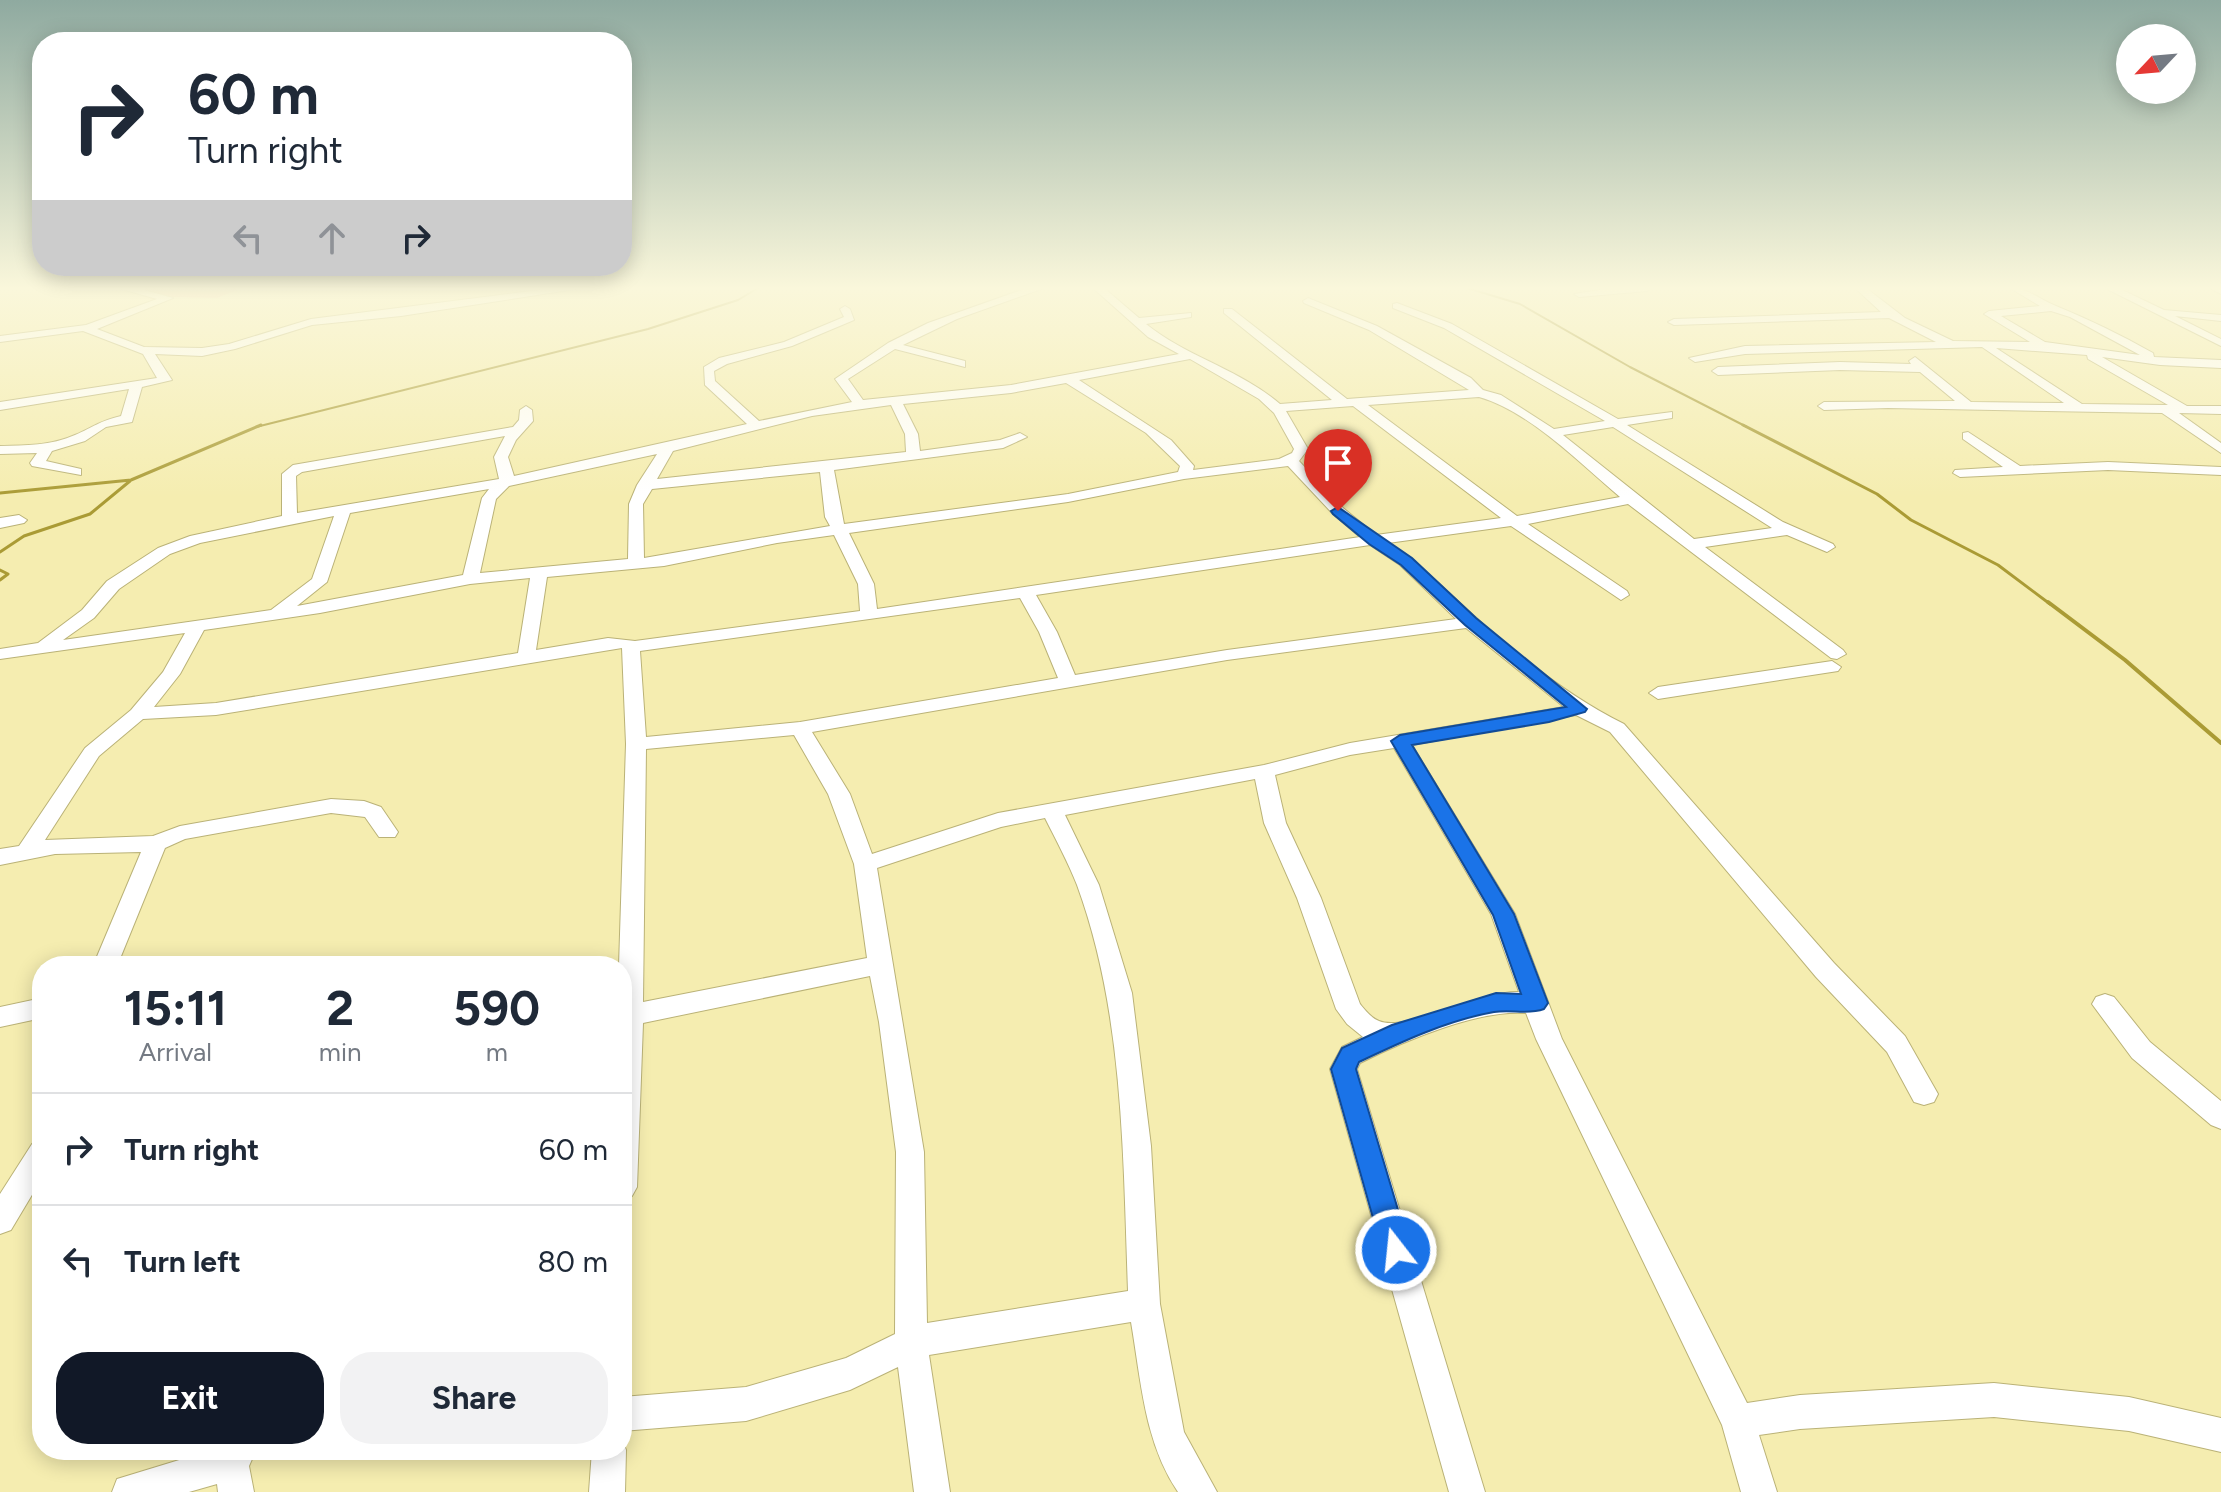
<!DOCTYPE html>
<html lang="en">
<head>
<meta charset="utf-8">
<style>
	body { margin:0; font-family:Figtree,sans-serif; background:#f2f2f3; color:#1f2937; height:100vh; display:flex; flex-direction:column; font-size:30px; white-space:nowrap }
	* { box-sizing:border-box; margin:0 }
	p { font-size:26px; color:#747a83 }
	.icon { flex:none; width:44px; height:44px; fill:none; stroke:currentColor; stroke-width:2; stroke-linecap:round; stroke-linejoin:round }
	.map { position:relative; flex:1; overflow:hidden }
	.drawer { position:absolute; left:32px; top:956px; width:600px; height:504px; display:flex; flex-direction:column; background:#fff; border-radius:32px; box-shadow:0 4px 20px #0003 }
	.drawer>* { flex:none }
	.banner { position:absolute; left:32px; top:32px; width:600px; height:244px; border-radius:32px; box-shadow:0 4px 20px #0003; background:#fff; color:#1f2937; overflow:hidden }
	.needle { width:52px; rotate:244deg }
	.controls { position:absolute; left:2116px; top:24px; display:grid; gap:16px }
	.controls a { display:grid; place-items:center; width:80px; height:80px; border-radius:50%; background:#fff; box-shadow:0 4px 20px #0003; font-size:40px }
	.pin { position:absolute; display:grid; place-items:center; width:68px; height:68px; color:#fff; margin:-82px -34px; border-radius:50% 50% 50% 0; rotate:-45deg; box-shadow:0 0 8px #0007 }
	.pin .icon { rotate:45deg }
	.me { position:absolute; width:88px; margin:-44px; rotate:344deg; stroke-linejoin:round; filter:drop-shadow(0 0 6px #0008) }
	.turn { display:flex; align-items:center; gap:28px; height:168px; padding:0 24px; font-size:36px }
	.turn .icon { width:104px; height:104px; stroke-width:2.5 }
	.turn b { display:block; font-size:56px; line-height:68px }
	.lanes { display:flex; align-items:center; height:76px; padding:0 24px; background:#0003; justify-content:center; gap:40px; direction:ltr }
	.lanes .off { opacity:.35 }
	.eta { display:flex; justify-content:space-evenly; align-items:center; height:136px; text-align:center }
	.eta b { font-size:48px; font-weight:700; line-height:56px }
	.action { display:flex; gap:16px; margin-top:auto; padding:16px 24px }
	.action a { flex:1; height:92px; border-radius:32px; background:#111827; color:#fff; font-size:32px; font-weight:700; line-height:92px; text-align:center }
	.action a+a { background:#f2f2f3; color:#1f2937 }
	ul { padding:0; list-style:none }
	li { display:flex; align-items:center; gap:24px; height:112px; padding:0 24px; border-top:2px solid #e0e1e3 }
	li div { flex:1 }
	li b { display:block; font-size:30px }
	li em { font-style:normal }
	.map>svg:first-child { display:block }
	.green { fill:#f7ab8f }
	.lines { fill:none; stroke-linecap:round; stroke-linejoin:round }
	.stream-far2 { stroke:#aa9b35; stroke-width:2 }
	.stream-far1 { stroke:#aa9b35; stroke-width:3 }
	.stream { stroke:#aa9b35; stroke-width:4 }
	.minor-casing { stroke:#bab277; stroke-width:2 }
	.minor { fill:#fff; fill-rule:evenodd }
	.route { fill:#1a73e8; stroke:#114b97; stroke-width:2 }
</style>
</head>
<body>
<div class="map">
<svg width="2221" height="1492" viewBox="0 0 2221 1492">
	<rect width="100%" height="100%" fill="#f5edb0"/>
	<path class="green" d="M134,288H242L217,298L172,297Z"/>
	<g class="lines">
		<path class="stream-far2" d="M1467,288L1520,304L1630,367L1747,427
			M256,427L648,329L738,300L758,288"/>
		<path class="stream-far1" d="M1743,425L1877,494L1911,520L1998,565L2050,604
			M0,493L131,480L261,425
			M0,552L24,536L90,514L130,481
			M0,570L8,574L0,580"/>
		<path class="stream" d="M2048,602L2125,660L2221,743"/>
		<g class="minor-casing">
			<path id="minor" d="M118,288H137L173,298L97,329L144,347L202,348L229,344L311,319L555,288H582L401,316L312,325L235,349L202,356L155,354L172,380L142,387L132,422L106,427L85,441L52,451L46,461L81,469V475L32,466L30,463L37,453L0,454V446C25,445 51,446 75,435C94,427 99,421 121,416L129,389L0,410V402L157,378L143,354L83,331L0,342V336L86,325L157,299Z
				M1027,288H1044L957,319L903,345L965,361V367L895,349L848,379L863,400L1011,385L1179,354L1148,337L1093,288H1104L1139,318L1191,313V317L1146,324C1187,357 1239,369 1280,404L1332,400L1224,313V309H1232L1347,399L1469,390L1369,330L1304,303L1303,301L1308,298L1377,326L1471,378L1483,390L1501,395L1554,429L1605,421L1444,328L1393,308V304L1397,303L1452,324L1618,419L1672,412V418L1627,425L1783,522L1833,544L1835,547L1827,552L1787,535L1705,547L1843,650L1846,654L1837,659L1831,658L1628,504L1528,524L1627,591L1629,595L1621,600L1511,526L1388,543C1419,563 1445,590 1473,615C1518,656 1569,697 1624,724L1834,963L1905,1036L1938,1094L1934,1102L1924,1105L1914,1102L1887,1052L1816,977L1610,732L1576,715L1412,745L1515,914L1562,1039L1747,1403L1800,1395L1994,1383L2129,1397L2221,1418V1452L2129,1431L1994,1417L1800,1429L1759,1435L1777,1492H1741L1722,1425L1536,1039L1526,1013C1479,1009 1404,1041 1360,1063L1357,1069L1485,1492H1449L1330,1069L1342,1047L1363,1037L1347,1024L1336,1009L1297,898L1264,823L1255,779L1065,815L1099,885L1132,993L1151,1146L1160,1304L1184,1432L1217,1492H1178C1144,1442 1141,1380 1131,1322L929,1355L950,1492H914L898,1367L850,1390L746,1421L622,1431V1397L746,1387L846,1358L895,1334L896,1152L879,1022L870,976L643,1023L637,1187L632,1196L622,1200V966H619L626,744L622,648L216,715L143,719L99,756L45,840L153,836L180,826L331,799L364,801L381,807L398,832L395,837H379L365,817L331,813L185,839L165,848L117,966H93L141,852L55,854L0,865V849L19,846L85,748L131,710L163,672L185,633L0,659V649L38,643L82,610L107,581L158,548L190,536L282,516V474L293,465L513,427L519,420L520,410L526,406L532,410L533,421L516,440L508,457L514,476L747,424L705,385L704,367L719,358L784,342L844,317L840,309L845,306L850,309L854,320L792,346L727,364L714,371L715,381L759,421L852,402L835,379L888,343L928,323ZM1190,359L1259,399L1274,413L1294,449L1292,453L1279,459L1193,470L1194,466L1171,440L1079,380ZM1066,383L1146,433L1180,466L1178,472L1068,494L844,524L834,470L1003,448L1027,437L1020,433L1000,440L920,451L918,434L903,404L1011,393ZM1479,397C1529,411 1580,463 1620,497L1517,516L1368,405ZM891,405L905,434L906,452L657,479L673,451L812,416ZM1353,406L1501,518L1376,535L1343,508L1299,461L1308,449L1286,411ZM1613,427L1772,528L1694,539L1563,435ZM505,436L494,457L499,479L297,513L296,476L302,472ZM657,454L637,485L629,504L628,559L480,573L496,499L509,486ZM1288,466L1333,514L1360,537L877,609L874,584L849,533L1068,502L1184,479ZM820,472L825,517L830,526L644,558L643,504L652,489ZM489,489L482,498L463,575L297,606L327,582L350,513ZM334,516L312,579L271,610L63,640L94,618L119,589L170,554L200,543ZM834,535L858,584L860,611L635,641L608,638L536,650L547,577L664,566L777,543ZM1370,545L1400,565L1456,619L1227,650L1075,675L1057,632L1036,595ZM530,578L518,653L216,703L154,707L180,674L204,630L320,613L470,584ZM1020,598L1039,632L1058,678L800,722L646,737L640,651ZM1466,628L1564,707L1350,743L1264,765L998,813L872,854L850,794L812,732L1227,660ZM794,735L828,794L854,864L867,958L643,1002L646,749ZM1394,748L1491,914L1519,992C1480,990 1406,1033 1379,1021C1371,1018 1365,1010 1360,1004L1321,898L1286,823L1275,775L1350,755ZM1045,818C1056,840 1068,862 1077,885C1124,1013 1123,1156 1128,1291L927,1323L924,1152L877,868L1001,827Z
				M1612,288H1652L1647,291L1579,297L1574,294Z
				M1855,288H1866L1905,318L1953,341L2030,342L1984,314L1989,311L2040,306L2010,288C2028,288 2039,299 2056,306C2090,320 2121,335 2153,353L2154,357L2221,360V368L2160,365L2102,357L2187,406H2221V414L2179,413L2221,443V453L2162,413L1888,408L1824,410L1818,406L1824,402L1955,401L1920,372L1840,370L1718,375L1712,371L1718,367L1840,362L1911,364L1909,361L1915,357L1971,402L2064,403L1982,347L1745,354L1695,362L1689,358L1745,346L1936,342L1889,318L1674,325L1668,322L1674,319L1881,312ZM2051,311L2070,317L2140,355L2045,342L2001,316ZM1996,348L2087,355L2088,359L2168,405L2082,404Z
				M2105,288H2118L2164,310L2221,315V321L2175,316L2221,339V346Z
				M2210,288H2221V294Z
				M1968,432L2020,466L2108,462L2221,467V475L2108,470L1960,477L1953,473L1955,470L2003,467L1963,439V433Z
				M19,515L27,520L24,523L0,528V518Z
				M1832,661L1841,667L1838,671L1658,699L1649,693L1658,687Z
				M2105,994L2114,997L2150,1042L2221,1101V1129L2211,1125L2132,1058L2092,1004L2096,997Z
				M42,998V1018L0,1027V1007Z
				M42,1140V1178L11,1230L0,1234V1194L32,1144Z
				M622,1439L626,1450L625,1492H589L592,1450H622Z
				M212,1450H256L249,1466L254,1492H218L217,1484L189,1492H112L117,1479Z"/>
		</g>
		<use href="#minor" class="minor"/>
	</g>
	<linearGradient id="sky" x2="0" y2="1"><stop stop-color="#8faaa0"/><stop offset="0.58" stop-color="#faf7db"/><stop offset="1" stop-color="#faf7db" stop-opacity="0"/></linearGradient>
	<rect width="2221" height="497" fill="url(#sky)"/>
	<path class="route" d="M1338,507L1412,558L1476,618L1587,709L1585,712L1549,722L1412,745L1514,914L1548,1003L1544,1009C1528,1015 1511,1009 1494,1012C1448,1020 1401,1042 1359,1062L1356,1069L1410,1250L1406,1259L1396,1263L1386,1259L1382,1250L1331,1069L1342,1048L1392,1025L1496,993L1521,994L1493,915L1391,741L1400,735L1566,707L1465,625L1401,565L1369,544L1333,514L1331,511Z"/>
</svg>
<div class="controls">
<a><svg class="needle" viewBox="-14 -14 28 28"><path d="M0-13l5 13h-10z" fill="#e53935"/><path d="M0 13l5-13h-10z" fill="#747a83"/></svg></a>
</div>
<div class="pin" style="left:1338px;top:511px;background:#d93025"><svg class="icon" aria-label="arrive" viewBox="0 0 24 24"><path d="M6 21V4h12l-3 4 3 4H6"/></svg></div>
<svg class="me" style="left:1396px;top:1250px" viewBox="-20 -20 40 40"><circle r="17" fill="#1a73e8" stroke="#fff" stroke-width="3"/><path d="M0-11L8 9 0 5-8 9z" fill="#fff"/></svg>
<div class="banner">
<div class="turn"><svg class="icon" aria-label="right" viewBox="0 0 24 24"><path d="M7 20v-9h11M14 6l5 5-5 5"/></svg><div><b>60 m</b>Turn right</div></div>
<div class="lanes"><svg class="icon off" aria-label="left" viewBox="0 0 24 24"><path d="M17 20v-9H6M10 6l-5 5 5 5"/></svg><svg class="icon off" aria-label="ahead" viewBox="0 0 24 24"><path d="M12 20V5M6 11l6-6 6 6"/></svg><svg class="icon" aria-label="right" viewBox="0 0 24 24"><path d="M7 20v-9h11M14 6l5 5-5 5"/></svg></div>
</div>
<section class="drawer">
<div class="eta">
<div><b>15:11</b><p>Arrival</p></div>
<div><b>2</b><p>min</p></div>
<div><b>590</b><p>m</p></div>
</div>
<ul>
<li><svg class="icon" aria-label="right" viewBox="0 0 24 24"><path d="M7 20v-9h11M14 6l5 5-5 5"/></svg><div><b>Turn right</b></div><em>60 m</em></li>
<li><svg class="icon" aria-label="left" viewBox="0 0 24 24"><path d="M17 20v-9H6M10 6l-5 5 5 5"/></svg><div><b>Turn left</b></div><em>80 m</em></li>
</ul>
<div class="action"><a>Exit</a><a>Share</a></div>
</section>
</div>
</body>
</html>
